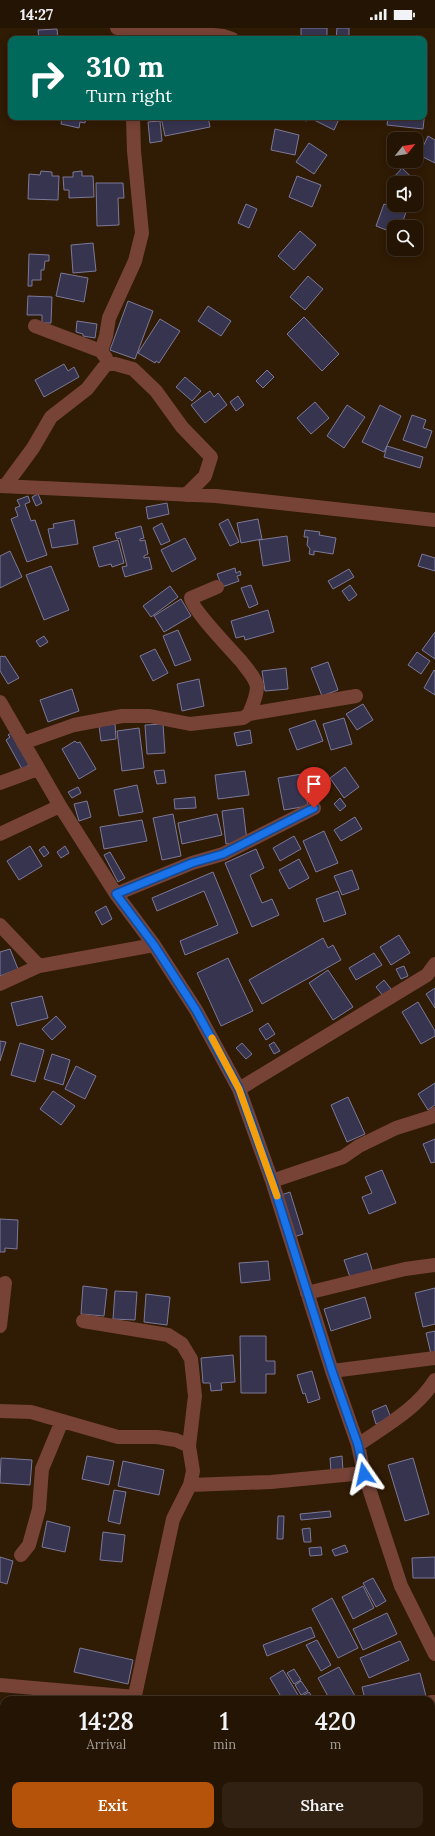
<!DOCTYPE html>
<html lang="en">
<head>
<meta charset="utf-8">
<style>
	body { margin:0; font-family:Lora,serif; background:#302112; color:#f1f3f6; height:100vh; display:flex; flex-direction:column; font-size:15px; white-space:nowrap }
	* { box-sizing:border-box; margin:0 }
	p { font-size:13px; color:#a39e9a }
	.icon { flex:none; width:22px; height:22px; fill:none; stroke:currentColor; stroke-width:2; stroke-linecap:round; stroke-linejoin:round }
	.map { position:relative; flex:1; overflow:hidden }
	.side { position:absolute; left:0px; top:1668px; width:435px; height:140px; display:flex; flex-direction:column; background:#241403; border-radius:12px 12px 0 0; box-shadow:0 2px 10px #0003,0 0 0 1px #413325 }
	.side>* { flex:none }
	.top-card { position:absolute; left:8px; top:8px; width:419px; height:84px; border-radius:8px; box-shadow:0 2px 10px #0003,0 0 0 1px #413325; background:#00695c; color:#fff; overflow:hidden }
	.needle { width:26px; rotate:60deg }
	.controls { position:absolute; left:387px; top:104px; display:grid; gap:8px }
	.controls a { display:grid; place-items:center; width:36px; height:36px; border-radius:8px; background:#241403; box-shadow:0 2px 10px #0003,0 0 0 1px #413325; font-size:20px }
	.pin { position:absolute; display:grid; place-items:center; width:34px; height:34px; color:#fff; margin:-41px -17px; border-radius:50% 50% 50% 0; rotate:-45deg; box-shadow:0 0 4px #0007 }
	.pin .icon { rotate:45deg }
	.me { position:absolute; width:44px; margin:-22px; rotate:349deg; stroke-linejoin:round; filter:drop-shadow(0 0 3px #0008) }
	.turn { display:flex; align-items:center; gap:14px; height:84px; padding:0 12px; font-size:18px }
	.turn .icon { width:52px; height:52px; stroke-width:2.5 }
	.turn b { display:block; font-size:28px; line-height:34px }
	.eta { display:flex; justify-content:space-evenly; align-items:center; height:68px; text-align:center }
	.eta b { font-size:24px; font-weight:600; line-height:28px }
	.action { display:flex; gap:8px; margin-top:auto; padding:8px 12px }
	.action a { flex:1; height:46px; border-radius:8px; background:#b45309; color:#fff; font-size:16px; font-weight:600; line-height:46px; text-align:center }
	.action a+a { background:#302112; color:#f1f3f6 }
	.status { display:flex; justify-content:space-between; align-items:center; height:28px; padding:0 20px; background:#241403; direction:ltr }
	.status svg { height:11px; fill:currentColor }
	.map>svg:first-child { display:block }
	.building { fill:#373450; stroke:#7c7999 }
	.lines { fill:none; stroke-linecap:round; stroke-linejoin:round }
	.minor { stroke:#764336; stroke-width:14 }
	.route-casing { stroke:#114b97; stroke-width:10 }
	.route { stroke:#1a73e8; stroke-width:7 }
	.slow { stroke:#f59e0b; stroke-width:7 }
</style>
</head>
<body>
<div class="status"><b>14:27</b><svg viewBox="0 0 49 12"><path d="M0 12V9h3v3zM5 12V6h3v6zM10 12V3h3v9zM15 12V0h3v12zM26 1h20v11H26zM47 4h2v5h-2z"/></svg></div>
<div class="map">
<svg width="435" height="1808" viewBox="0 0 435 1808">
	<rect width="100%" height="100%" fill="#301b04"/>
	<path class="building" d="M301,0H327V11H301Z
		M337,0H349V10L356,11H336Z
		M57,1L58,11H39L38,2Z
		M424,83H425L423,101L387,97L388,89H424Z
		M62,89H86L85,95L80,94L79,100L61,96Z
		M161,89H208L210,99L165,108Z
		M284,89H307V93Z
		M313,89H340L334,102L312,91Z
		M160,93L162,113L150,115L148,94Z
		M275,101L299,107L295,127L271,122Z
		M428,108L435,112V135L419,127Z
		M309,115L327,127L314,146L296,134Z
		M402,140L423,160L416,168V155H394V165L386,158Z
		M41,143L52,144V148H59L58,172L28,171L29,146L40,147Z
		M82,143V148H93L94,169L69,170V162H64L63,149H73V144Z
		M297,148L321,157L312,179L289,169Z
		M96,155H123L124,170H118L119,197L97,198Z
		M246,176L257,181L249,200L238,195Z
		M384,176L406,184L401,199H394V205L376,198Z
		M300,203L316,217L294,242L278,228Z
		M93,215L96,243L73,245L71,217Z
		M29,226L49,227V233H45L44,242H41V252H32V258H28Z
		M61,245L88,250L84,274L56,268Z
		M308,248L323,261L305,282L290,269Z
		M28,268L52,269L51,295H42V287H27Z
		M128,273L153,283L135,331L110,322Z
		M208,278L231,293L221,308L198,293Z
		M304,289L339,326L322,343L287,306Z
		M160,291L180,303L159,335L156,333L155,335L138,325Z
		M77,293L97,296L95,310L83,308V306L76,304Z
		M64,336L68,343L74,339L79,349L44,369L35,352Z
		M267,342L274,349L263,360L256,353Z
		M185,349L201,363L192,373L176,359Z
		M210,363L214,369L218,365L227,377L205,395L191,377Z
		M238,368L244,377L236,383L230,374Z
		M315,374L329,390L311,406L297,390Z
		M347,377L365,389L344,420L327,408Z
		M380,377L401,388L384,424L362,414Z
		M412,387L426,392L423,400L432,403L426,420L403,412Z
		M387,418L423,429L420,440L384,429Z
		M38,466L42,475L36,478L32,469Z
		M28,468L30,474L25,476L31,493L35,492L47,527L27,534L11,491L18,488L15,480L20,478L17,472Z
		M167,475L169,486L148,491L146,479Z
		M228,491L239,514L230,518L219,496Z
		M258,491L262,511L241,515L237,495Z
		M74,492L78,516L52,520L48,501L54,500L53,496Z
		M162,495L170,513L161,517L153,500Z
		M141,498L144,510L140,511V513L145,512L148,526L144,528V530L149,529L152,541L125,549L122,539L127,538L120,510L117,511L115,505Z
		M305,502L320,504L319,507L336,510L333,526L314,523V527L309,526L310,521L307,517L308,509H304Z
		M287,508L290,533L263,538L259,512Z
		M185,510L196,531L172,544L161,522Z
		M118,512L124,535L112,539L111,536L99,539L93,519Z
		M10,523L22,549L0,560V528Z
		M422,526L435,530V543L418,538Z
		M51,538L69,582L44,592L26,547Z
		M235,540L236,545L240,543L241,547L237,548L239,553L222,559L217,546Z
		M349,541L354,549L333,561L328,553Z
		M251,557L258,576L249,580L241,560Z
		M350,557L357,567L349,573L342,563Z
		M170,558L178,569L151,589L143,578Z
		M181,571L191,588L164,604L154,588Z
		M268,582L274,604L245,612L244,608L236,610L231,593Z
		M178,602L191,632L175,638L163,608Z
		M435,604V631L422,622Z
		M44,608L48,614L40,619L36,613Z
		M155,621L168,645L153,653L140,628Z
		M417,624L430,633L421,646L408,637Z
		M2,628L3,629L5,628L19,650L8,656L0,643V629Z
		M328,634L338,662L322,668L311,640Z
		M286,640L288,661L265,663L262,643Z
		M434,642L435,643V667L424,660Z
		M199,651L204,678L182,683L177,656Z
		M72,661L79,683L48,694L40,672Z
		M363,676L373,692L357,702L346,686Z
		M344,690L352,716L331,722L323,696Z
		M315,692L323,713L297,722L289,701Z
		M115,696L116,711L101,713L99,698Z
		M163,696L165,725L147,726L145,697Z
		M139,700L144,740L122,743L117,703Z
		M250,702L252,715L237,718L234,705Z
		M11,705L29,737L22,741L6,712L10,709L8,707Z
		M75,713L77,715L80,714L96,741L79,751L62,721Z
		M345,739L359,759L344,770L330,750Z
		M164,742L166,755L157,756L154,743Z
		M245,743L249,767L218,771L215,747Z
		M302,746L308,778L284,782L278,750Z
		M137,757L143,784L119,788L114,762Z
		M78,759L81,765L72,770L68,764Z
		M195,769L196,780L175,781L174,771Z
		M340,770L346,778L340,783L334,776Z
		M87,773L91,789L79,793L74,776Z
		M243,780L247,813L226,816L222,783Z
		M173,786L181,828L162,832L153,790Z
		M217,786L222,807L182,816L178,795Z
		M355,789L362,801L341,813L334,802Z
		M142,792L147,813L104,821L100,799Z
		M324,803L338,835L316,844L303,813Z
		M294,808L301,821L280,833L273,820Z
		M30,818L42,838L19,852L7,833Z
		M44,818L49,825L44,829L39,822Z
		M65,818L69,825L61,830L57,824Z
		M256,821L264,840L250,847L262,875L272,871L279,887L252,899L225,835Z
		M110,824L125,850L118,854L104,827Z
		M299,831L309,850L289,861L279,842Z
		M352,842L359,861L342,867L334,848Z
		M213,844L238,905L185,927L180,913L218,897L204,863L157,883L152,870Z
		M338,863L346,886L324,894L316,871Z
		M106,878L112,891L102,897L95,884Z
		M399,907L410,925L391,937L380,919Z
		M323,910L328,920L333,917L341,932L262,976L249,952Z
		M10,921L18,941L0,948V924Z
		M374,925L382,937L356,952L349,940Z
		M228,930L253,983L221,998L197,945Z
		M404,938L408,948L401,951L396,941Z
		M328,942L353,979L333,992L309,955Z
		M384,952L391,961L383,968L376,959Z
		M435,960V980L426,966Z
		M42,968L48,990L17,998L11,975Z
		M418,974L435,1003V1008L421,1016L402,984Z
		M56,988L66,999L52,1012L42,1001Z
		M268,995L275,1006L266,1012L259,1001Z
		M0,1013L6,1014L0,1033Z
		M274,1014L280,1023L274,1026L269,1017Z
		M20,1015L44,1022L35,1054L11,1047Z
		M242,1015L252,1026L246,1031L236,1020Z
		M52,1026L70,1032L63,1057L44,1051Z
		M76,1038L96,1048L85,1071L65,1061Z
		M435,1055V1077L428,1082L418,1066Z
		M53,1063L75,1078L61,1097L40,1081Z
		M348,1069L365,1106L347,1114L331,1077Z
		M435,1111V1134L431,1135L423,1116Z
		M382,1142L396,1175L369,1186L362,1169L372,1165L365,1149Z
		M290,1164L303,1206L294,1209L281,1167Z
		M0,1191L18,1192L17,1221L5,1220V1224H0Z
		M367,1225L373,1245L351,1252L344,1232Z
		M268,1233L270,1252L241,1255L239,1235Z
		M83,1258L107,1261L104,1288L81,1286Z
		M435,1260V1296L423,1299L415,1265Z
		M115,1263L137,1264L135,1292L113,1291Z
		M146,1266L170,1269L167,1297L144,1294Z
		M365,1269L371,1290L331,1303L324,1281Z
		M435,1303V1325L431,1326L426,1305Z
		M240,1308H266V1333H275V1346H266V1365H241Z
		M233,1327L235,1354L221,1355L222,1362L211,1363L210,1355H203L201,1330Z
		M312,1343L320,1371L308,1375L305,1365L303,1366L297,1347Z
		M386,1377L391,1390L376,1396L372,1383Z
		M87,1428L114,1433L109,1457L82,1451Z
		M342,1428L343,1443L331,1444L330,1430Z
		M1,1430L32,1432L30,1457L0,1455Z
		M413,1430L429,1486L405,1493L388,1437Z
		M123,1433L164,1442L159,1467L118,1458Z
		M114,1462L126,1464L120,1496L108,1493Z
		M330,1483L331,1489L301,1492L300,1486Z
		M278,1488H284L283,1511H277Z
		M47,1493L70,1499L65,1524L42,1519Z
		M310,1500L311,1514H304L302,1501Z
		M103,1504L125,1507L122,1534L100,1532Z
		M345,1517L348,1524L335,1528L332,1522Z
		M321,1519L322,1527L310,1528L309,1520Z
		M0,1529L13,1533L7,1556L0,1554Z
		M435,1529V1550H413L412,1530Z
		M373,1550L386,1573L376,1579L363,1555Z
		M363,1558L374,1580L353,1591L342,1569Z
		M332,1570L358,1620L338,1630L312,1581Z
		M387,1585L397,1606L363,1622L353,1601Z
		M311,1599L315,1609L267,1628L263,1617Z
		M317,1612L331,1637L321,1643L306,1617Z
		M400,1613L409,1632L369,1650L360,1630Z
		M80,1620L133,1632L128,1656L74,1644Z
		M339,1639L355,1668L348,1672H330L318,1650Z
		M294,1641L301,1652L294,1656L287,1645Z
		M283,1642L301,1672H283L270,1650Z
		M420,1645L427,1672H365L362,1659Z
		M301,1653L308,1663L301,1667L295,1657Z
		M309,1664L314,1672H304L302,1668Z
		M0,1687H4V1709H0Z
		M435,1691V1715H431V1692Z
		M435,1724V1749L431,1751V1726Z
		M0,1745L4,1746V1766L0,1786Z
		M435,1757V1782L431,1784V1759Z
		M19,1804H34L32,1808H18Z
		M145,1804H164L165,1808H146Z
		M168,1804H202V1808H169Z
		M238,1804H260L261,1808H239Z
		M295,1804H325L326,1806L318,1808H296Z"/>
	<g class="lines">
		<path class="minor" d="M117,0L204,6L223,8L232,11
			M35,298L101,323L106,330
			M101,323L106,308L109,290L135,233L142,205L134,123L133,89
			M0,458L216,468L435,492
			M5,458L33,420L51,389L87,361L108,334L133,341L156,363L182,399L211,429L205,448L186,467
			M0,674L60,778L116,866L154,917L196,982L239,1061L272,1153L332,1343L358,1417L364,1445L401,1558L435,1626
			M249,686L356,668
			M23,715L74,697L122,688H150L190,696L243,690L249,686C252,679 257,667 257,659C256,650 246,640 241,633C232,623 191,580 191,570L217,559
			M0,755L38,741
			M0,806L60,778
			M116,866L192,835L223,826L314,780
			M0,897L39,938L0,956
			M39,938L154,917
			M239,1061L427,947L435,936
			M272,1153L343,1129L359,1118L396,1100L431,1089L435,1086
			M307,1265L405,1241L435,1237
			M83,1293L168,1307L182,1316L191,1331L195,1368L189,1418L193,1443L190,1457L173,1491L134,1672
			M0,1298L5,1255
			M332,1343L435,1330
			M0,1383L31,1384L118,1409H157L176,1412L189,1418
			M358,1417C385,1398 417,1381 435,1352
			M190,1457L271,1454L364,1445
			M21,1527L29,1517L39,1481L42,1441L62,1393
			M0,1657L135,1669
			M431,1674H435
			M0,1719L4,1720
			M228,1804L229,1808
			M360,1804L361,1808
			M110,1808V1804"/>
	</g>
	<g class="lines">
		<g class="route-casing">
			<path id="route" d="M314,780L223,826L192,835L116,866L154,917L196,982L239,1061L272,1153L332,1343L358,1417L364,1446"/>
		</g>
		<use href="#route" class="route"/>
		<path class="slow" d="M212,1010L239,1061L277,1168"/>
	</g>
</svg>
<div class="controls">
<a><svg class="needle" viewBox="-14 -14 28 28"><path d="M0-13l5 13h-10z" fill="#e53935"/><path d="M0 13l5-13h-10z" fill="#a39e9a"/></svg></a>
<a><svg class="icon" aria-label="sound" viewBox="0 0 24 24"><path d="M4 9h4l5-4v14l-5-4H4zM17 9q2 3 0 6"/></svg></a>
<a><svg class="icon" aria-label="search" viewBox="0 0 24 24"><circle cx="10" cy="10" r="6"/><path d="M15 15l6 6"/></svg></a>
</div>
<div class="pin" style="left:314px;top:780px;background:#d93025"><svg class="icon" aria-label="arrive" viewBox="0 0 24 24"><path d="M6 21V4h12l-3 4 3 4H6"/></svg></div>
<svg class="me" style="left:364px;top:1446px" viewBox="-20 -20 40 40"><path d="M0-17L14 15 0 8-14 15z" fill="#1a73e8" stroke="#fff" stroke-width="4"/></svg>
<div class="top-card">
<div class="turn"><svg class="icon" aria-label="right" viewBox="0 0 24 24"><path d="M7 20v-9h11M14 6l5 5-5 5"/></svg><div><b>310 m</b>Turn right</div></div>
</div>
<section class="side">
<div class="eta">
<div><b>14:28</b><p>Arrival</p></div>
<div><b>1</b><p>min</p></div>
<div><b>420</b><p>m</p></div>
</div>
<div class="action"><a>Exit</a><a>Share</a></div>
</section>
</div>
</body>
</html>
